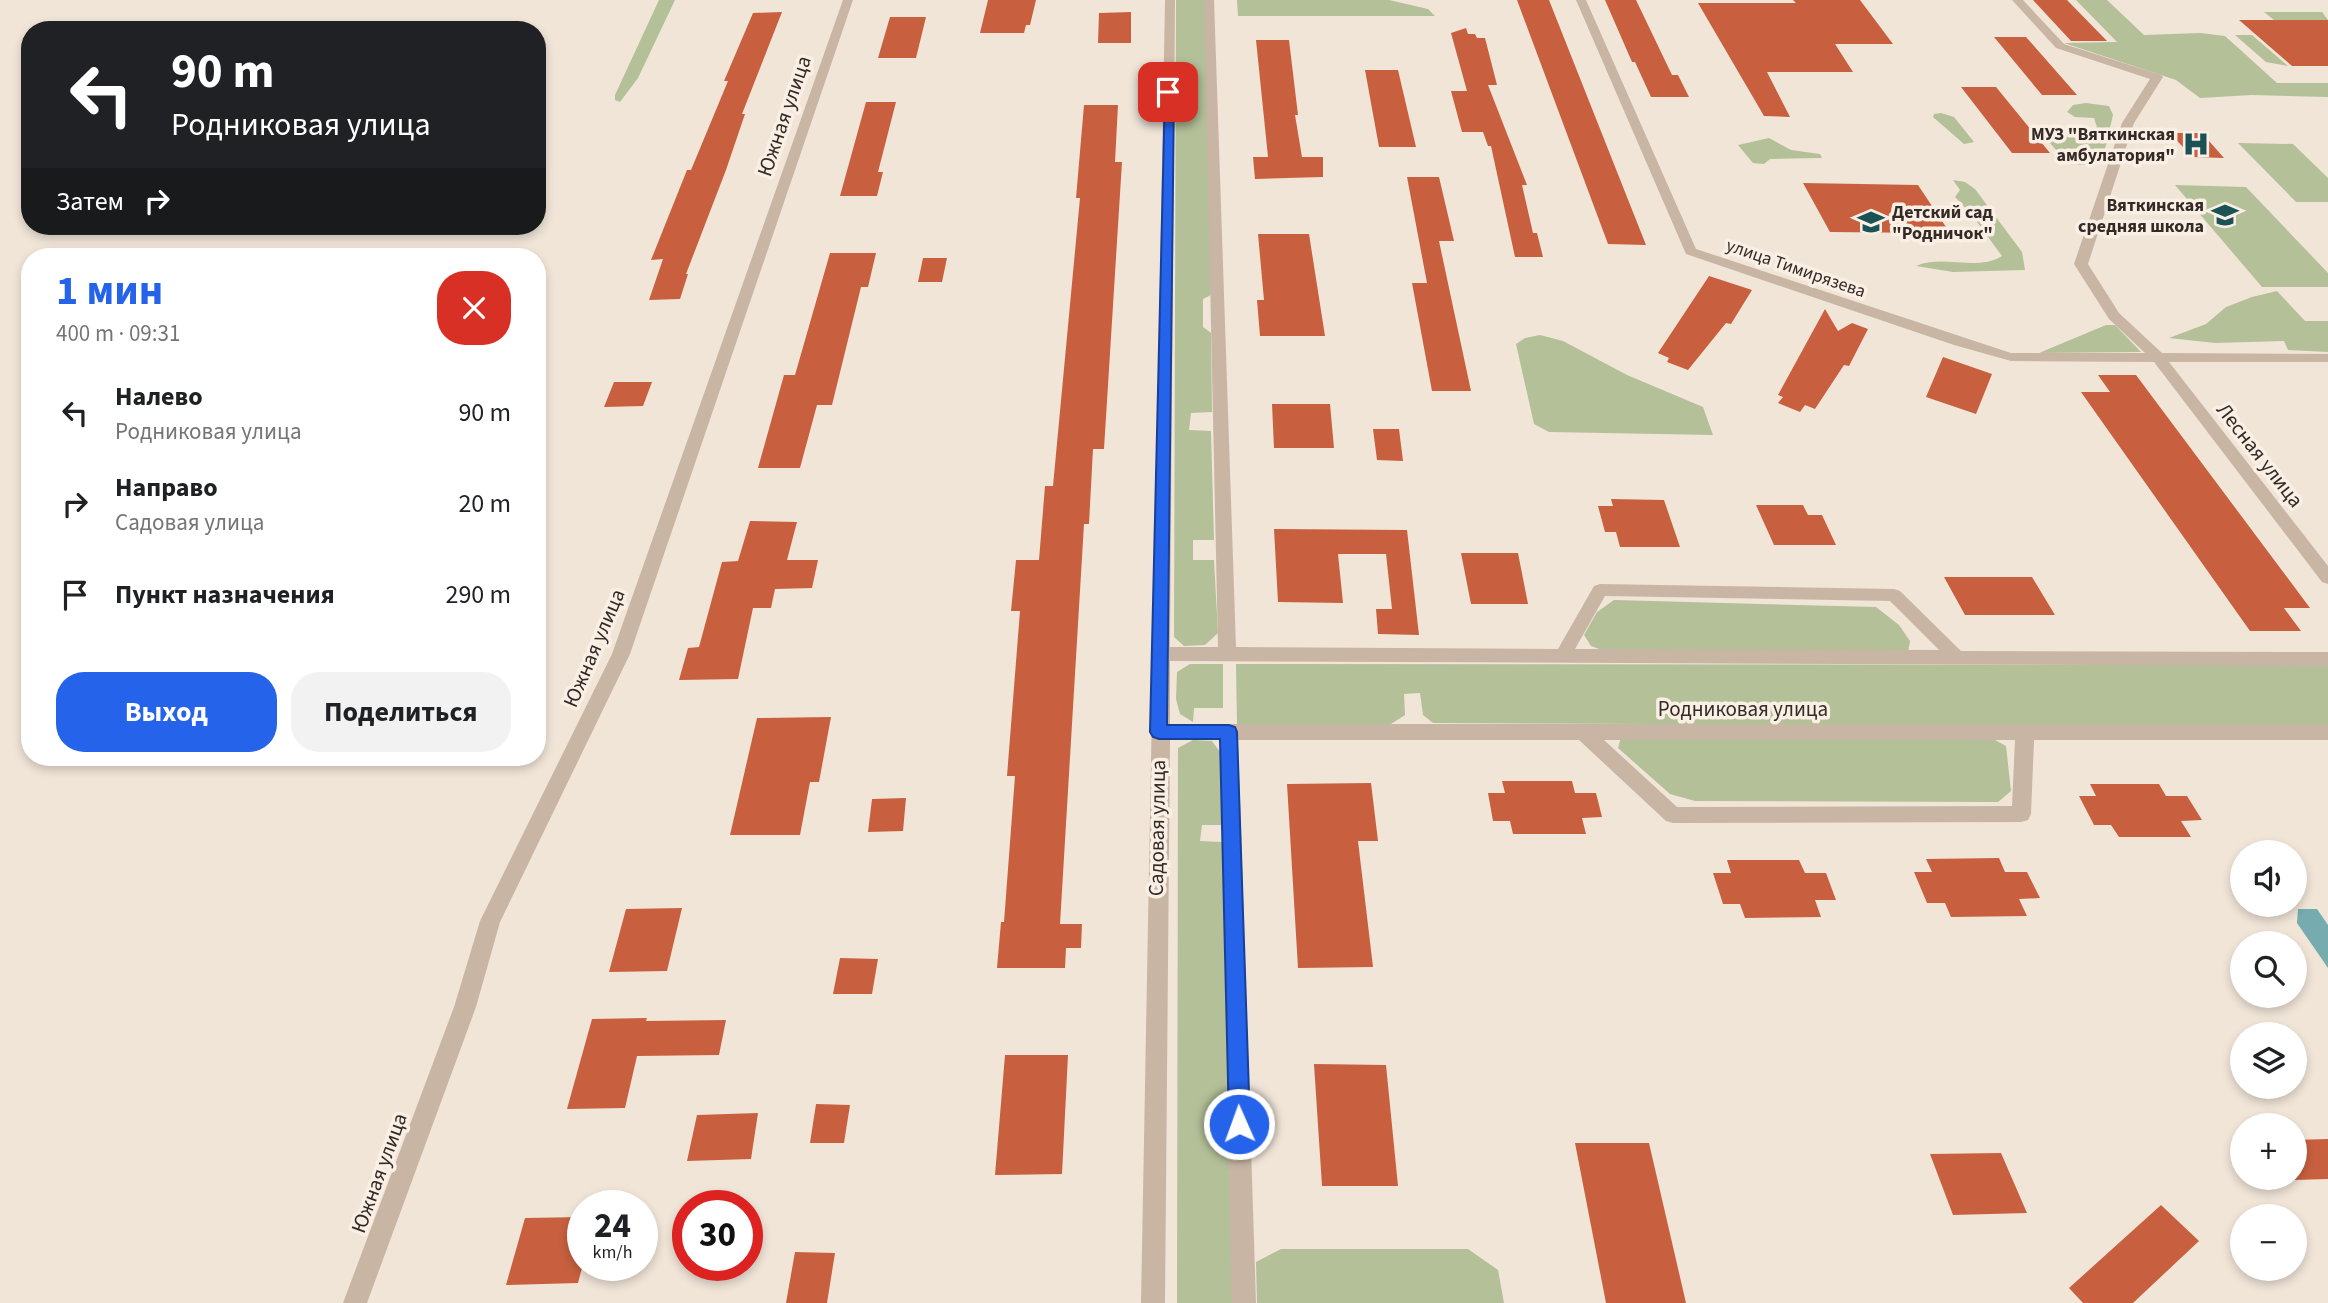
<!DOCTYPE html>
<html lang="ru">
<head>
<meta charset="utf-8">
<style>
	body { margin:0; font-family:"Source Sans 3",sans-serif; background:#f2f2f2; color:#202124; height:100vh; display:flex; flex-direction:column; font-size:26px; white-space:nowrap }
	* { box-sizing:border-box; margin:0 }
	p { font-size:23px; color:#757577 }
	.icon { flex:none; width:38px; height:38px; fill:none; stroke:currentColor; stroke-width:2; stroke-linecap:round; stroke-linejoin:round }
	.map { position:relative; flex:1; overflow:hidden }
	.details { position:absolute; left:21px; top:248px; width:525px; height:518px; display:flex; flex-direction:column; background:#fff; border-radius:28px; box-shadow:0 4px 10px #0003 }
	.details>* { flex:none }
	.top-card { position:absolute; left:21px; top:21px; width:525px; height:214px; border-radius:28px; box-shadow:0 4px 10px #0003; background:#202124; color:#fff; overflow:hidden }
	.controls { position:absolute; left:2230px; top:840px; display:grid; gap:14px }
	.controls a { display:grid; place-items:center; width:77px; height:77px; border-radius:50%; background:#fff; box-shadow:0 4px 10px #0003; font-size:35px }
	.speed { position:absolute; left:567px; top:1190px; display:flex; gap:14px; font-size:35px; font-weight:700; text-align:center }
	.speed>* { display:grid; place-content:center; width:91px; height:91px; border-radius:50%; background:#fff; box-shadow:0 4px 10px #0003; line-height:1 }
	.speed small { font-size:18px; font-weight:400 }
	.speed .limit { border:10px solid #d22; background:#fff; color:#111 }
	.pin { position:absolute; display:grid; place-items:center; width:60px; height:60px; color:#fff; margin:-30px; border-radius:14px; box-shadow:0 4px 10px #0006 }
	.me { position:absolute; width:77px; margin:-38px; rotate:358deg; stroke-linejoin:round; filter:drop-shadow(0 0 5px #0008) }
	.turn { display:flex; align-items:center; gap:24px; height:147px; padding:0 35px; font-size:32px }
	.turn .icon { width:91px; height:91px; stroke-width:2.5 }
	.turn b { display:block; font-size:49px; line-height:60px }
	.then { display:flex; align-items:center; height:66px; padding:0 35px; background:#0003; gap:14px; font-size:26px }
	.round { display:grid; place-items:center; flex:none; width:74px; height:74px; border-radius:28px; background:#f2f2f2 }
	.head { display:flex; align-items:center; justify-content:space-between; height:119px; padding:0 35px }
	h1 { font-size:42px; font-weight:700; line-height:52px; color:#2563eb }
	.button { display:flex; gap:14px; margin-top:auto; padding:14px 35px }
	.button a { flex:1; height:80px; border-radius:28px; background:#2563eb; color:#fff; font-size:28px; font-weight:700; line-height:80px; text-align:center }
	.button a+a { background:#f2f2f2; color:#202124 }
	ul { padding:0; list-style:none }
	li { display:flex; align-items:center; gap:21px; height:91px; padding:0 35px }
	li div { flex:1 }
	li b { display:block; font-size:26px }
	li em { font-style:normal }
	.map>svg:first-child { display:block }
	.green { fill:#b3c098 }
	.water { fill:#76acaf }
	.building { fill:#c8603f }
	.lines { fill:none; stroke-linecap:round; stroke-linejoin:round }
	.street { fill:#c9b5a4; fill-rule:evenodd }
	.route { fill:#2563eb; stroke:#184099; stroke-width:2 }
	.labels { text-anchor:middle; stroke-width:7; stroke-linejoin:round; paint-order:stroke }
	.far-poi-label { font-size:18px; font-weight:bold; fill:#342a26; stroke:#f9efe4; text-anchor:end }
	.far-street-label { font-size:18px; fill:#342a26; stroke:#f9efe4 }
	.street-label { font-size:21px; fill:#342a26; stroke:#f9efe4 }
</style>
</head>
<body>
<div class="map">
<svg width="2328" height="1303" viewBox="0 0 2328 1303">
	<rect width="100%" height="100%" fill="#f1e5d8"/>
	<path class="green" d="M659,0H675L638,78L620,102L615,100V95Z
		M1176,0H1205L1211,295L1203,299V327L1211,333L1212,412L1191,413L1189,430L1211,431L1214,540H1193V560H1214L1218,633L1205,645L1184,646L1174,637Z
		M1237,0H1389L1428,9L1435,16H1238Z
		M2076,0H2107L2144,35L2200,33L2225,36L2277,83H2328V97L2252,95L2200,98L2176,80L2064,43L2117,42Z
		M2264,12H2322L2328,20H2274Z
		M2235,35H2252L2288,66L2266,62Z
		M2086,103L2109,106L2113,115L2104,153L2086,165L2068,164L2050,143L2058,132L2084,137L2097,127L2094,118L2075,117L2067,112L2073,105Z
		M1941,113L1954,117L1974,142L1964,144L1933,117L1934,114Z
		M1769,138L1791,150L1820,154L1822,158L1770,159L1764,164L1753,163L1738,145Z
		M2238,143L2293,144L2328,178V202H2296Z
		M1953,180L1965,182L1975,189L2022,252L2025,270L1953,272L1916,266C1943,254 1976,272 2002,256C1987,236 1974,215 1955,197L1960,190Z
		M2175,185L2246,187L2328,273V287H2262Z
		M2277,291L2305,321H2328V352L2288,350L2284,341L2215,343L2169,338L2206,324L2226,307L2252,297Z
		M2106,325H2115L2141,352L2039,353Z
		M1540,335L1563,341L1627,375L1703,407L1713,435L1549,432L1534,424L1516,344L1525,338Z
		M1614,600L1876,607L1899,625L1910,641L1908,652L1602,650L1591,646L1584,635L1597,612Z
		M1190,664H1223V708H1194L1193,722L1180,714L1176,699L1177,672Z
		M1236,664L2328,665V727L1433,723L1423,715L1420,693L1404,694L1405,715L1391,724H1237Z
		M1621,737L1995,740L2006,746L2011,791L1998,802L1695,801L1670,794L1618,748Z
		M1193,740L1212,741L1223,756V825H1202L1200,841L1222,842L1233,1303H1177L1178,748Z
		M1281,1249H1468L1498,1270L1504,1303H1257L1256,1262Z"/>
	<path class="water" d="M2298,909H2317L2328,925V968L2297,923Z"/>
	<path class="building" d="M988,0H1036L1030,25H1026L1024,33H980Z
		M1517,0H1549L1646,245L1608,244Z
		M1605,0H1636L1672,75H1678L1689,97H1651L1635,62H1632Z
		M1793,0H1860L1893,44H1835L1853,72H1767L1790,117L1764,116L1698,3H1796Z
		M2033,0H2067L2107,41H2071Z
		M782,12L742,114H745L726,170L686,274H688L680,299L649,300L663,259L651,260L687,170H691L728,81H724L753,13Z
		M1131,12V43H1098L1099,13Z
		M890,17H926L916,58H878Z
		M2239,20H2328V66H2292Z
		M1466,28L1468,34H1475L1477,38H1485L1497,85H1488L1527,185H1522L1533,233H1537L1543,257H1515L1491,146H1488L1483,132H1462L1451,91H1467L1451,33Z
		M1994,37H2026L2077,95H2042Z
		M1256,40H1289L1298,115H1295L1302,157H1323V177L1255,179L1253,157H1268Z
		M1365,70H1398L1416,147H1379Z
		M1961,87H1996L2050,153H2012Z
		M866,102H896L878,172H883L877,196H840Z
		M1084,105H1118L1115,162H1122L1104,449H1093L1089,524H1084L1060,924H1082L1081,948H1066L1065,968H997L1001,922H1004L1015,776H1007L1020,611H1011L1016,560H1039L1045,486H1053L1080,198H1076Z
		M2170,133H2202L2224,158L2192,157Z
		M1407,177H1439L1454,241H1439L1471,391H1432L1412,283H1427Z
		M1803,183L1918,185L1948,230H1928L1930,233L1830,232Z
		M1258,234H1309L1325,336H1260L1257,300H1264Z
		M830,253H876L868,287H861L832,405H817L800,468H758L784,375H795Z
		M923,258H947L942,282H918Z
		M1709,276L1752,290L1731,324L1726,323L1688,370L1667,362L1669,358L1658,353Z
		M1825,309L1838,331L1852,323L1868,329L1849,366L1844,365L1815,409L1805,405L1800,412L1778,403L1783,397L1778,395Z
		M1943,357L1992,374L1976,414L1926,397Z
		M2098,375H2136L2310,608H2284L2301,631H2250L2081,392H2110Z
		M614,382H652L643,406L604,407Z
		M1272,404H1330L1334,448H1274Z
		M1373,429H1399L1403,461L1377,460Z
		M1611,499L1664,500L1680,547H1620L1616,532H1605L1598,506H1613Z
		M1756,505H1803L1808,515H1822L1836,545H1774Z
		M750,521L797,522L787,560H818L812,588L775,589L771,608H753L738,679L679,680L688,648L699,647L722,562L738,561Z
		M1274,529L1407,530L1419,635L1378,634L1376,609H1392L1386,554H1338L1343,603L1278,602Z
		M1461,553H1518L1528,604H1471Z
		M1944,577H2032L2055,615H1965Z
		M831,717L819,782H810L800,835H730L757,718Z
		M1502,781H1572L1575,793H1596L1602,817L1582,818L1586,834H1513L1510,821H1493L1488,793H1505Z
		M1371,783L1378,841H1358L1373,967L1298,968L1287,784Z
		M2090,784H2159L2166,796H2187L2202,820L2181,821L2191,837H2119L2111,825H2094L2079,796H2096Z
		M906,798L903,831L868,832L872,799Z
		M1999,858L2005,872H2027L2040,898L2019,899L2027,916L1951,917L1945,903H1927L1914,872H1932L1926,859Z
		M1727,860H1799L1805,873H1826L1836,900H1815L1821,917L1745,918L1740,904H1723L1713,873H1731Z
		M682,908L667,971L609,972L626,909Z
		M840,958L878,959L872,994H833Z
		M647,1018L646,1021L726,1020L719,1055L637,1056L625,1108L567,1109L592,1019Z
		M1005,1055H1068L1062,1174L995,1175Z
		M1314,1064L1386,1065L1398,1186H1322Z
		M816,1104L850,1105L844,1143H810Z
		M758,1113L751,1159L687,1161L697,1115Z
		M2328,1139V1179L2294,1180V1140Z
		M1575,1143H1649L1686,1303H1606Z
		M2001,1153L2027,1213L1953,1215L1930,1154Z
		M2161,1205L2199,1241L2133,1303H2083L2069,1288Z
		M583,1217V1264L578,1283L506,1285L525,1218Z
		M795,1252L835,1253L827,1303H786Z"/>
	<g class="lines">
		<path class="street" d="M843,0H853L630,654L500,922L476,1007L367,1303H343L454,1007L480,921L612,654Z
			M1165,0H1175L1170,647H1218L1204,0H1214L1236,647L1558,649L1594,586L1600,584L1894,589L1900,591L1961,651L2328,652V666L1170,661V724H2328V740H2034L2031,814L2028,820L2021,822L1673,823L1666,821L1579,740H1238L1256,1303H1232L1220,740H1170L1165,1303H1141ZM1605,596L1890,601L1939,650L1575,649ZM1604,740H2015L2012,806L1677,807Z
			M1576,0H1586L1696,249L2011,353H2145L2109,319L2074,264L2122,123L2150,79L2056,48L2012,0H2023L2064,44L2161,75L2163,77L2134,123L2088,264L2119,313L2162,353L2328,354V362H2169L2328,566V584L2322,582L2154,362L2011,361L1954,345L1686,254Z"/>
	</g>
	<path class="route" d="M1165,90L1174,92L1167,725H1229L1235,727L1237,732L1250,1124L1247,1131L1239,1134L1232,1131L1229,1124L1220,739H1159L1153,737L1150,732Z"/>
	<defs>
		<g id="hospital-bare" transform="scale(2.1)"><path d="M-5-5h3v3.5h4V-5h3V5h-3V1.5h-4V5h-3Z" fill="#1b5256" stroke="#f9efe4" stroke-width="2.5" paint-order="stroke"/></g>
		<g id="school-bare" transform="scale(2.1)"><path d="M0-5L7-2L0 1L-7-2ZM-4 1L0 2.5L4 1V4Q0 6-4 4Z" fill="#1b5256" stroke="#f9efe4" stroke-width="2.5" paint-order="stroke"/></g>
	</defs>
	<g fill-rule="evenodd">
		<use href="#hospital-bare" x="2196" y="144"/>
		<use href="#school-bare" x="2225" y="215"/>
		<use href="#school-bare" x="1871" y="222"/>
	</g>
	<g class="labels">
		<g class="far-poi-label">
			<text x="2175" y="140">МУЗ "Вяткинская<tspan x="2175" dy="21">амбулатория"</tspan></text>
			<text x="2204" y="211">Вяткинская<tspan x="2204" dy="21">средняя школа</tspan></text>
			<text x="1892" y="218" text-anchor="start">Детский сад<tspan x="1892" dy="21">"Родничок"</tspan></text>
		</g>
		<g class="far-street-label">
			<text transform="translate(1796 268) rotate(19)" y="6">улица Тимирязева</text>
		</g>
		<g class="street-label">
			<text transform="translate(784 116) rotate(-71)" y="7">Южная улица</text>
			<text transform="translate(2260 455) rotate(52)" y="7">Лесная улица</text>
			<text transform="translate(594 648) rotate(-67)" y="7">Южная улица</text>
			<text x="1743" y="716">Родниковая улица</text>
			<text transform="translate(1157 828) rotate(-89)" y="7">Садовая улица</text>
			<text transform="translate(379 1173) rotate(-70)" y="7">Южная улица</text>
		</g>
	</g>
</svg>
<div class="controls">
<a><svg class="icon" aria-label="sound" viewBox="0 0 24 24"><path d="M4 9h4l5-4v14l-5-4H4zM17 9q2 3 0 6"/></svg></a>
<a><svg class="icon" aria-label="search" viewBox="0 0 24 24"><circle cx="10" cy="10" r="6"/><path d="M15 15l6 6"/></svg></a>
<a><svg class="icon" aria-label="layers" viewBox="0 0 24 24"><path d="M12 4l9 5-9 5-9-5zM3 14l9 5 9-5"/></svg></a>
<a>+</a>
<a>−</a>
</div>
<div class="speed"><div>24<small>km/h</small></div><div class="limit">30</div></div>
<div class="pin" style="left:1168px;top:92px;background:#d93025"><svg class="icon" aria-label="arrive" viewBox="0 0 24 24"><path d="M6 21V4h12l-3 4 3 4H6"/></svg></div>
<svg class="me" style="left:1239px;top:1124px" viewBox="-20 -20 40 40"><circle r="17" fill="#2563eb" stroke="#fff" stroke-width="3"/><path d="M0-11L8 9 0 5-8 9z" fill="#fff"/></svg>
<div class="top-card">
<div class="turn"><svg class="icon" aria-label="left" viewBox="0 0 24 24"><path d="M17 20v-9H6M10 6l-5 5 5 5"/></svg><div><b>90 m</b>Родниковая улица</div></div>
<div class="then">Затем<svg class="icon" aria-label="right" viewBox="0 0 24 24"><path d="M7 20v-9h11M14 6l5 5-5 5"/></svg></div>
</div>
<section class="details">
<div class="head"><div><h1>1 мин</h1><p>400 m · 09:31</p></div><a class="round" style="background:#d93025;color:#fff"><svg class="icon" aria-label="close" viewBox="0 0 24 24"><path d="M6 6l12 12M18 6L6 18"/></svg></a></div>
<ul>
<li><svg class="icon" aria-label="left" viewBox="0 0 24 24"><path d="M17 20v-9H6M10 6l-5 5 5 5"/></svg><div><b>Налево</b><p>Родниковая улица</p></div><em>90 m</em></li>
<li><svg class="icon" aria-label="right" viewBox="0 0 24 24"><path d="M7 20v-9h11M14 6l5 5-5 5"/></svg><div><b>Направо</b><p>Садовая улица</p></div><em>20 m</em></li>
<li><svg class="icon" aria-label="arrive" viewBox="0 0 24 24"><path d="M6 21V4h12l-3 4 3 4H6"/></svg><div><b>Пункт назначения</b></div><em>290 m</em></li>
</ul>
<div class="button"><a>Выход</a><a>Поделиться</a></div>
</section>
</div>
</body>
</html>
